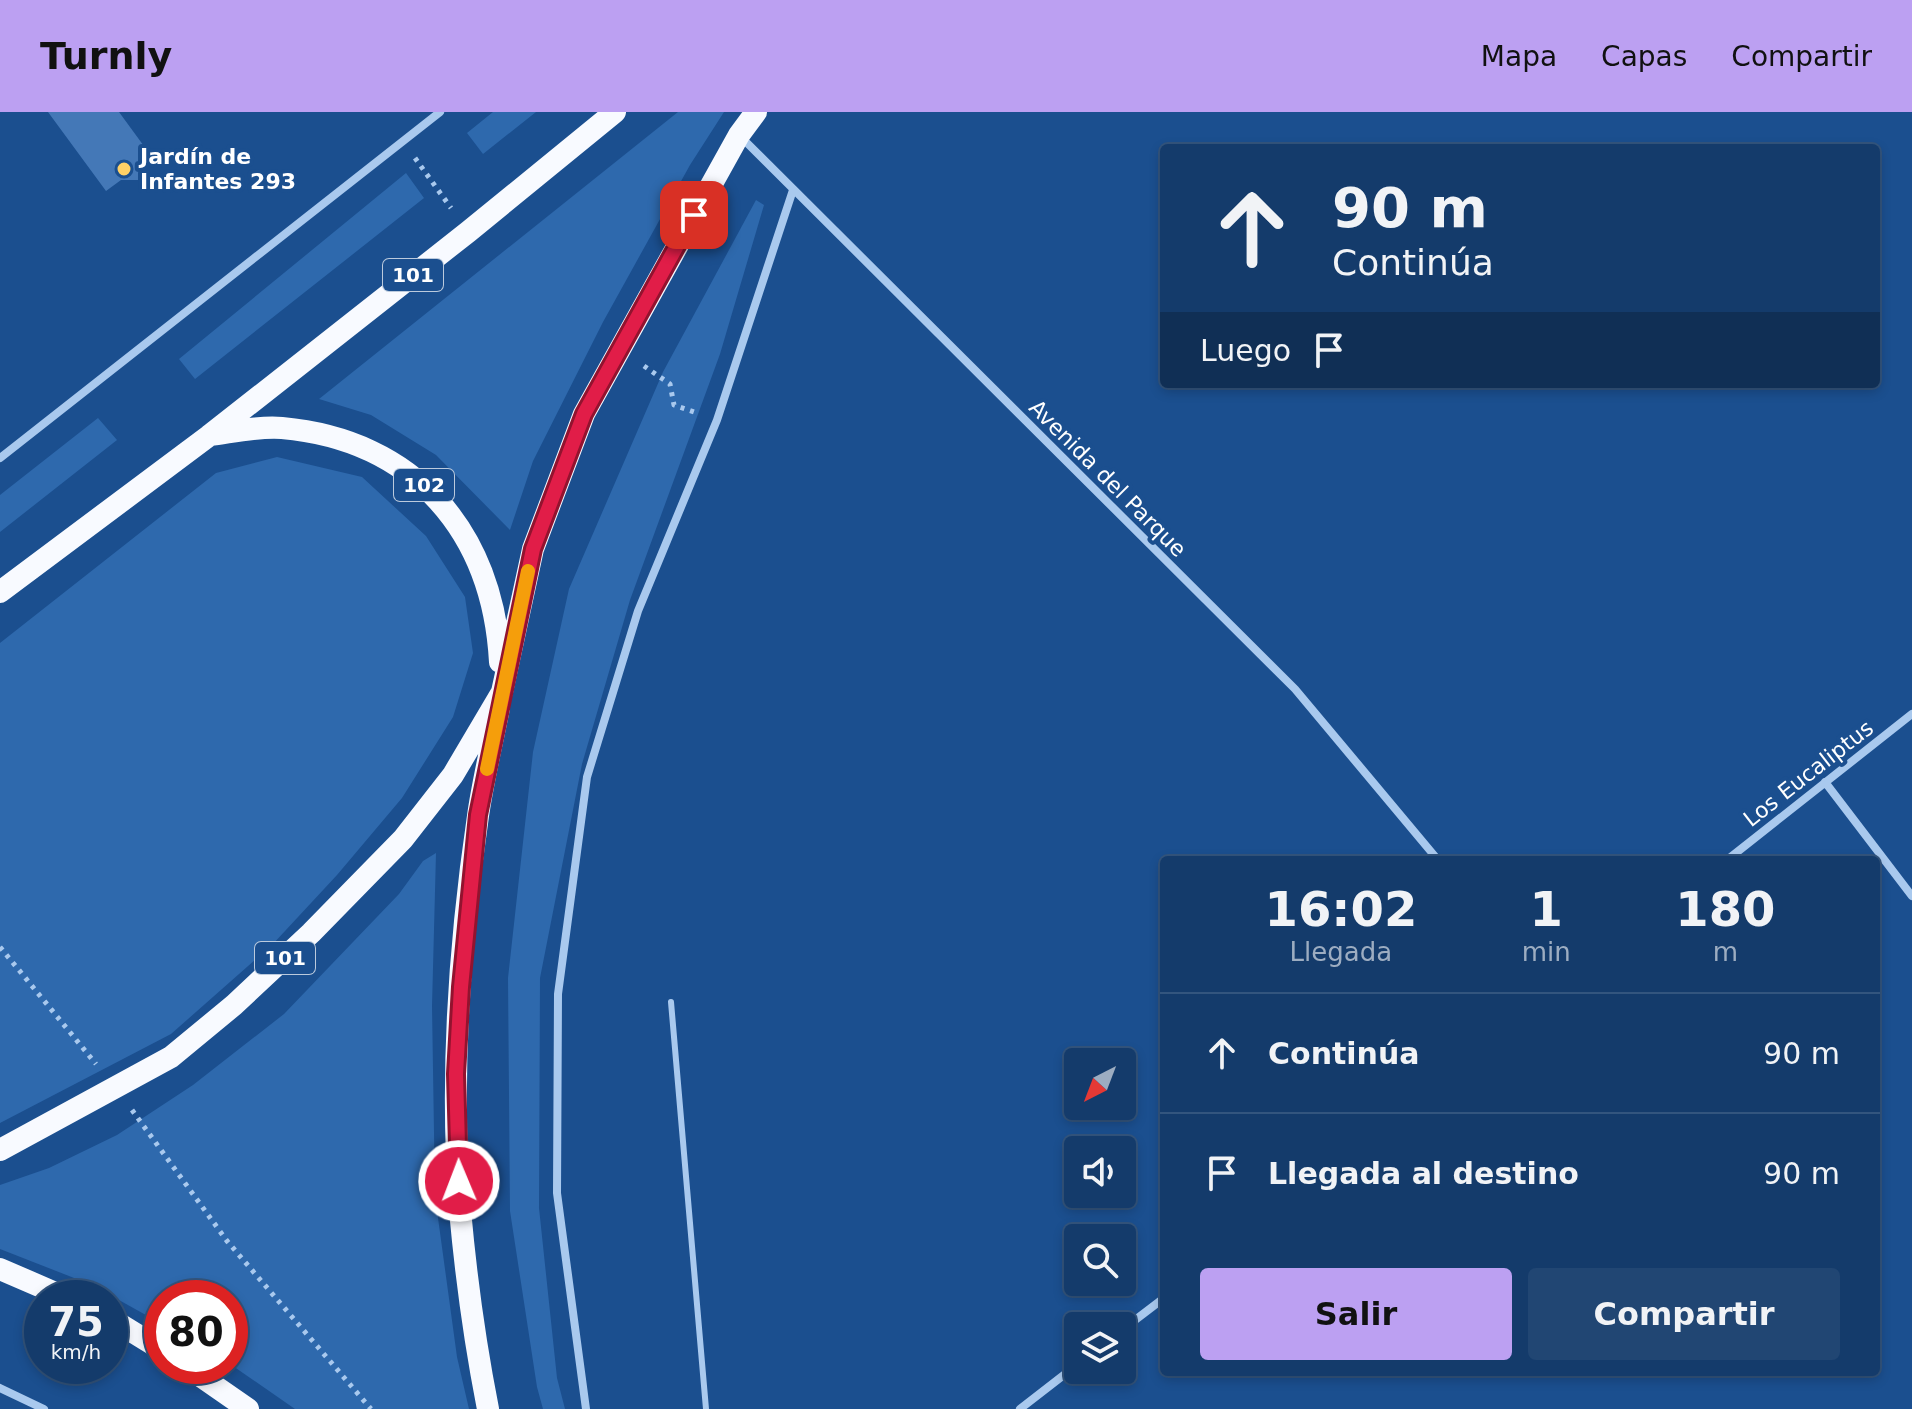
<!DOCTYPE html>
<html lang="es">
<head>
<meta charset="utf-8">
<style>
	body { margin:0; font-family:"DejaVu Sans",sans-serif; background:#214673; color:#f1f3f6; height:100vh; display:flex; flex-direction:column; font-size:30px; white-space:nowrap }
	* { box-sizing:border-box; margin:0 }
	p { font-size:26px; color:#9dadc1 }
	.icon { flex:none; width:44px; height:44px; fill:none; stroke:currentColor; stroke-width:2; stroke-linecap:round; stroke-linejoin:round }
	.map { position:relative; flex:1; overflow:hidden }
	.drawer { position:absolute; left:1160px; top:744px; width:720px; height:520px; display:flex; flex-direction:column; background:#143b6b; border-radius:8px; box-shadow:0 4px 12px #0003,0 0 0 2px #33557e }
	.drawer>* { flex:none }
	.top-card { position:absolute; left:1160px; top:32px; width:720px; height:244px; border-radius:8px; box-shadow:0 4px 12px #0003,0 0 0 2px #33557e; background:#143b6b; color:#f1f3f6; overflow:hidden }
	.needle { width:52px; rotate:222deg }
	.tools { position:absolute; left:1064px; top:936px; display:grid; gap:16px }
	.tools a { display:grid; place-items:center; width:72px; height:72px; border-radius:8px; background:#143b6b; box-shadow:0 4px 12px #0003,0 0 0 2px #33557e; font-size:40px }
	.speed { position:absolute; left:24px; top:1168px; display:flex; gap:16px; font-size:40px; font-weight:700; text-align:center }
	.speed>* { display:grid; place-content:center; width:104px; height:104px; border-radius:50%; background:#143b6b; box-shadow:0 4px 12px #0003,0 0 0 2px #33557e; line-height:1 }
	.speed small { font-size:20px; font-weight:400 }
	.speed .limit { border:12px solid #d22; background:#fff; color:#111 }
	.pin { position:absolute; display:grid; place-items:center; width:68px; height:68px; color:#fff; margin:-34px; border-radius:16px; box-shadow:0 4px 12px #0006 }
	.me { position:absolute; width:88px; margin:-44px; rotate:359deg; stroke-linejoin:round; filter:drop-shadow(0 0 6px #0008) }
	.turn { display:flex; align-items:center; gap:28px; height:168px; padding:0 40px; font-size:36px }
	.turn .icon { width:104px; height:104px; stroke-width:2.5 }
	.turn b { display:block; font-size:56px; line-height:68px }
	.then { display:flex; align-items:center; height:76px; padding:0 40px; background:#0003; gap:16px; font-size:30px }
	.eta { display:flex; justify-content:space-evenly; align-items:center; height:136px; text-align:center }
	.eta b { font-size:48px; font-weight:700; line-height:56px }
	.action { display:flex; gap:16px; margin-top:auto; padding:16px 40px }
	.action a { flex:1; height:92px; border-radius:8px; background:#bca0f2; color:#111; font-size:32px; font-weight:700; line-height:92px; text-align:center }
	.action a+a { background:#214673; color:#f1f3f6 }
	ul { padding:0; list-style:none }
	li { display:flex; align-items:center; gap:24px; height:120px; padding:0 40px; border-top:2px solid #33557e }
	li div { flex:1 }
	li b { display:block; font-size:30px }
	li em { font-style:normal }
	header { display:flex; align-items:center; gap:48px; box-sizing:border-box; height:112px; padding:0 40px; background:#bca0f2; color:#111 }
	header strong { font-size:38px }
	nav { display:flex; gap:44px; margin-inline-start:auto; font-size:28px }
	.map>svg:first-child { display:block }
	.green { fill:#2e69ad }
	.building { fill:#4478b7 }
	.lines { fill:none; stroke-linecap:round; stroke-linejoin:round }
	.path { stroke:#a9c9ee; stroke-width:5; stroke-dasharray:4 6; stroke-linecap:butt }
	.service { stroke:#a9c9ee; stroke-width:6 }
	.minor { stroke:#a9c9ee; stroke-width:8 }
	.trunk { stroke:#f8faff; stroke-width:22 }
	.route-casing { stroke:#92132f; stroke-width:20 }
	.route { stroke:#e11d48; stroke-width:14 }
	.slow { stroke:#f59e0b; stroke-width:14 }
	.poi-dot { fill:#ffd166; stroke:#1b4f8f; stroke-width:3 }
	.labels { text-anchor:middle; stroke-width:8; stroke-linejoin:round; paint-order:stroke }
	.shield { fill:#1b4f8f; stroke:#bbcadd; stroke-width:2 }
	.shield-label { font-size:20px; font-weight:bold; fill:#fff }
	.poi-label { font-size:22px; font-weight:bold; fill:#fff; stroke:#1b4f8f; text-anchor:start }
	.street-label { font-size:22px; fill:#fff; stroke:#1b4f8f }
</style>
</head>
<body>
<header>
<strong>Turnly</strong>
<nav><a>Mapa</a><a>Capas</a><a>Compartir</a></nav>
</header>
<div class="map">
<svg width="1912" height="1297" viewBox="0 0 1912 1297">
	<rect width="100%" height="100%" fill="#1b4f8f"/>
	<path class="green" d="M493,0H536L483,42L467,21Z
		M678,0H724L690,53L603,210L533,349L510,418L436,343L371,303L319,287Z
		M406,61L424,86L195,267L179,247Z
		M756,88L764,93L720,242L630,488L582,652L540,866L539,1096L557,1266L565,1297H543L537,1275L510,1099L508,866L533,640L569,477L663,260Z
		M98,306L117,328L0,420V383Z
		M277,345L362,365L426,424L465,485L473,541L453,605L402,686L337,763L272,833L171,922L0,1011V531L216,361Z
		M436,741L432,894L435,1084L457,1245L469,1297H295L230,1252V1186H162V1212L92,1173L0,1137V1073L49,1056L117,1023L193,973L284,902L399,782L423,749Z"/>
	<path class="building" d="M48,0H119L149,41L144,45L145,68H121L106,79Z"/>
	<g class="lines">
		<path class="path" d="M415,46L451,96
			M644,254L670,272L674,293L697,301
			M0,835L96,952
			M132,998L227,1129L371,1297"/>
		<path class="service" d="M671,890L706,1297"/>
		<path class="minor" d="M740,24L1295,577L1438,748
			M0,346L440,0
			M1825,670L1912,784
			M1727,748L1912,602
			M1122,1218L1164,1186
			M0,1276L44,1297
			M586,1297L557,1081L558,882L587,665L638,499L717,308L793,78
			M1020,1297L1078,1252"/>
		<path class="trunk" d="M210,323C233,320 259,314 282,316C415,328 493,420 500,550
			M0,480L210,323L468,120L615,0
			M0,1038L171,945L234,893L311,821L403,727L453,663L502,580L533,437L584,302L739,23L756,0
			M0,1157L67,1186
			M110,1206L162,1238
			M186,1254L248,1297
			M488,1297C475,1231 466,1165 460,1098C450,968 459,833 478,704C483,668 492,632 499,596"/>
	</g>
	<g class="lines">
		<g class="route-casing">
			<path id="route" d="M459,1069L456,962L461,875L478,703L533,437L584,302L694,103"/>
		</g>
		<use href="#route" class="route"/>
		<path class="slow" d="M487,657L528,459"/>
	</g>
	<circle class="poi-dot" cx="124" cy="57" r="8"/>
	<g class="labels">
		<g class="shield">
			<rect x="383" y="147" width="60" height="32" rx="6"/>
			<rect x="394" y="357" width="60" height="32" rx="6"/>
			<rect x="255" y="830" width="60" height="32" rx="6"/>
		</g>
		<g class="shield-label">
			<text x="413" y="170">101</text>
			<text x="424" y="380">102</text>
			<text x="285" y="853">101</text>
		</g>
		<g class="poi-label">
			<text x="140" y="52">Jardín de<tspan x="140" dy="25">Infantes 293</tspan></text>
		</g>
		<g class="street-label">
			<text transform="translate(1108 366) rotate(45)" y="8">Avenida del Parque</text>
			<text transform="translate(1808 661) rotate(-38)" y="8">Los Eucaliptus</text>
		</g>
	</g>
</svg>
<div class="tools">
<a><svg class="needle" viewBox="-14 -14 28 28"><path d="M0-13l5 13h-10z" fill="#e53935"/><path d="M0 13l5-13h-10z" fill="#9dadc1"/></svg></a>
<a><svg class="icon" aria-label="sound" viewBox="0 0 24 24"><path d="M4 9h4l5-4v14l-5-4H4zM17 9q2 3 0 6"/></svg></a>
<a><svg class="icon" aria-label="search" viewBox="0 0 24 24"><circle cx="10" cy="10" r="6"/><path d="M15 15l6 6"/></svg></a>
<a><svg class="icon" aria-label="layers" viewBox="0 0 24 24"><path d="M12 4l9 5-9 5-9-5zM3 14l9 5 9-5"/></svg></a>
</div>
<div class="speed"><div>75<small>km/h</small></div><div class="limit">80</div></div>
<div class="pin" style="left:694px;top:103px;background:#d93025"><svg class="icon" aria-label="arrive" viewBox="0 0 24 24"><path d="M6 21V4h12l-3 4 3 4H6"/></svg></div>
<svg class="me" style="left:459px;top:1069px" viewBox="-20 -20 40 40"><circle r="17" fill="#e11d48" stroke="#fff" stroke-width="3"/><path d="M0-11L8 9 0 5-8 9z" fill="#fff"/></svg>
<div class="top-card">
<div class="turn"><svg class="icon" aria-label="ahead" viewBox="0 0 24 24"><path d="M12 20V5M6 11l6-6 6 6"/></svg><div><b>90 m</b>Continúa</div></div>
<div class="then">Luego<svg class="icon" aria-label="arrive" viewBox="0 0 24 24"><path d="M6 21V4h12l-3 4 3 4H6"/></svg></div>
</div>
<section class="drawer">
<div class="eta">
<div><b>16:02</b><p>Llegada</p></div>
<div><b>1</b><p>min</p></div>
<div><b>180</b><p>m</p></div>
</div>
<ul>
<li><svg class="icon" aria-label="ahead" viewBox="0 0 24 24"><path d="M12 20V5M6 11l6-6 6 6"/></svg><div><b>Continúa</b></div><em>90 m</em></li>
<li><svg class="icon" aria-label="arrive" viewBox="0 0 24 24"><path d="M6 21V4h12l-3 4 3 4H6"/></svg><div><b>Llegada al destino</b></div><em>90 m</em></li>
</ul>
<div class="action"><a>Salir</a><a>Compartir</a></div>
</section>
</div>
</body>
</html>
